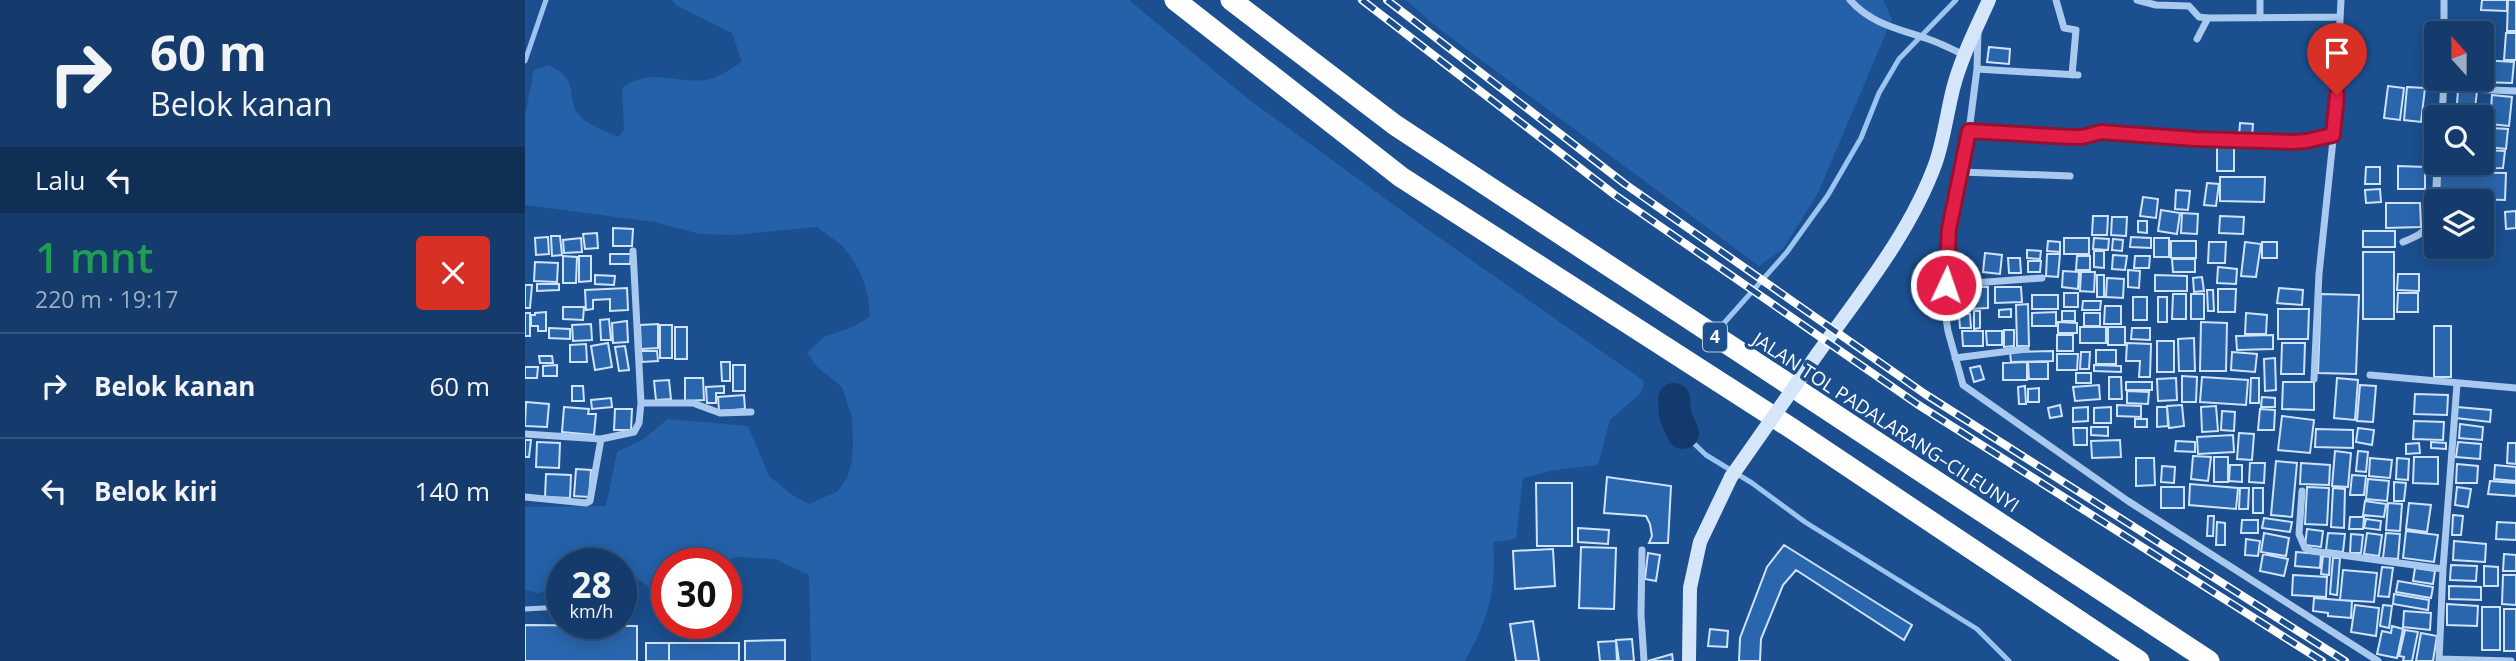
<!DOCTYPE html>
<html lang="id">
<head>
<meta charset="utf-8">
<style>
	body { margin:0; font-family:"Open Sans",sans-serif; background:#1d4271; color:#f1f3f6; height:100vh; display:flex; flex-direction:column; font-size:26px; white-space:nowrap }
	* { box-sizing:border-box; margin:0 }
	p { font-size:23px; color:#9dadc1 }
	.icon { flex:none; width:38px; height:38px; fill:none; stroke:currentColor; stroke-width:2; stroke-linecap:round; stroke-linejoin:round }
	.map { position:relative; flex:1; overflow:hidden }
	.panel { display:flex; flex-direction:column; background:#143b6b; width:525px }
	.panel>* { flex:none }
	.banner { background:#143b6b; color:#f1f3f6; overflow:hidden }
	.needle { width:46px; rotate:339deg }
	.buttons { position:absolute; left:1899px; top:21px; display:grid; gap:14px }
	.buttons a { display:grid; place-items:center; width:70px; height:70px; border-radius:7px; background:#143b6b; box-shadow:0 4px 18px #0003,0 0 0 2px #33557e; font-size:35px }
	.speed { position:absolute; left:21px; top:548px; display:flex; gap:14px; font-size:35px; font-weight:700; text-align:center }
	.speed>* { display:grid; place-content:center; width:91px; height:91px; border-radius:50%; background:#143b6b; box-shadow:0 4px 18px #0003,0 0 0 2px #33557e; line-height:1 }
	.speed small { font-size:18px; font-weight:400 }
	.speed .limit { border:10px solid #d22; background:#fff; color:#111 }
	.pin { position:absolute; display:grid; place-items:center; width:60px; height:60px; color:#fff; margin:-72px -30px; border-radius:50% 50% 50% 0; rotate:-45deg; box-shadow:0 0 7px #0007 }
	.pin .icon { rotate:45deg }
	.me { position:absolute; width:77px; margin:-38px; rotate:3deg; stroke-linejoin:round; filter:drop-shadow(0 0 5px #0008) }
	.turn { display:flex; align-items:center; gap:24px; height:147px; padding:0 35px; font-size:32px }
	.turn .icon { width:91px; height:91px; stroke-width:2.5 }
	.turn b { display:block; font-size:49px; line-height:60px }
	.then { display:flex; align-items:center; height:66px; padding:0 35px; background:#0003; gap:14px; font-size:26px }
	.round { display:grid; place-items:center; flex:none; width:74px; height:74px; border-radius:7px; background:#1d4271 }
	.summary { display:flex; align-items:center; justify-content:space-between; height:119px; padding:0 35px }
	h1 { font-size:42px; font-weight:600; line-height:52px; color:#1e9e55 }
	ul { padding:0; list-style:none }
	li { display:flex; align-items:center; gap:21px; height:105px; padding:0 35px; border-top:2px solid #33557e }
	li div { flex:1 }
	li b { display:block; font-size:26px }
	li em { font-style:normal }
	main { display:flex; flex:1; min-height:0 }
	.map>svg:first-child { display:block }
	.green { fill:#2461a8 }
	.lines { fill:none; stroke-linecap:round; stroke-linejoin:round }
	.stream { stroke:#9cc4f0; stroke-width:5 }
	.river { stroke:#123a6d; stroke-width:32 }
	.building { fill:#2a66ad; stroke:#cfe3fa; stroke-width:2 }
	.lane { stroke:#a9c9ee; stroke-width:5 }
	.street { stroke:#a9c9ee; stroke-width:7 }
	.secondary { stroke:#d6e6fa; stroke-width:14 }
	.highway { stroke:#fff; stroke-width:21 }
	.rail-casing { stroke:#fff; stroke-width:8 }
	.rail { stroke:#1b4f8f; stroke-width:5; stroke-dasharray:16; stroke-linecap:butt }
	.secondary-bridge { stroke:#d6e6fa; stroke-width:14 }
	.route-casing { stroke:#92132f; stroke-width:18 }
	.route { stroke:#e11d48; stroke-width:12 }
	.labels { text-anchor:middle; stroke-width:7; stroke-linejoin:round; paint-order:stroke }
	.shield { fill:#1b4f8f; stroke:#bbcadd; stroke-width:2 }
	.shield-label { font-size:18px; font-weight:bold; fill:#fff }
	.street-label { font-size:19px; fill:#fff; stroke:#1b4f8f }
</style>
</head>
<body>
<main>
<section class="panel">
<div class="banner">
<div class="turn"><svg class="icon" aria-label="right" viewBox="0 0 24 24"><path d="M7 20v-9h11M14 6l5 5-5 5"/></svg><div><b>60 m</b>Belok kanan</div></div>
<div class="then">Lalu<svg class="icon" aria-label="left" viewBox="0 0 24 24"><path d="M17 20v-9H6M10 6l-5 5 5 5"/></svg></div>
</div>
<div class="summary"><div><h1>1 mnt</h1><p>220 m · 19:17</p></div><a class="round" style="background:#d93025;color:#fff"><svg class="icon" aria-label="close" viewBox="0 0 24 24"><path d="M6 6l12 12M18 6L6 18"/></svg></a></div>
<ul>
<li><svg class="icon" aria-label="right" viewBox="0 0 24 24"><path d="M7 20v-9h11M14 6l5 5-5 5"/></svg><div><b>Belok kanan</b></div><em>60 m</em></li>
<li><svg class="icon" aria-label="left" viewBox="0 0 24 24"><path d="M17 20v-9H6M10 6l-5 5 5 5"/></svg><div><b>Belok kiri</b></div><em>140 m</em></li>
</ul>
</section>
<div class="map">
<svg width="1991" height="661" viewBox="0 0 1991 661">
	<rect width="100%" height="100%" fill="#1b4f8f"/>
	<path class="green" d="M147,0H604L722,98L902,229L1119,381L1116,393L1085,420L1073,465L1030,470L998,478L991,539L968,542C972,591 963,619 940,661H286L284,575L250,559L211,557L194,563L142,564V602C121,591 124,576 96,578V564H37V589L12,593L0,590V507L81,506L92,452L117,440L143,419L223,426L244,476L270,497L284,504L313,491L322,478L327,461L328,445L327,417L317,387L292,367L282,353L299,337L330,326L344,317C346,292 335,268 319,248C312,240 300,234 292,227L209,235L175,234L129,222L0,205V115L9,70L24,65C57,81 39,96 54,115C62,125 82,131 93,137L99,130L97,88C131,64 155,88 188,78C198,75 208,67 217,62L207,33L151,5Z
		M881,0H1358L1367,19L1293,193L1258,249L1234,266L913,28Z"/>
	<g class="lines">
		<path class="stream" d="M0,61L21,0
			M1200,322L1262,252L1303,195L1336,138L1354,93L1374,59L1431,0
			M1158,433L1181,455L1227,483L1280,522L1452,629L1484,661"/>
		<path class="river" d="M1149,399L1150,415L1158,433"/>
	</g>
	<path class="building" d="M1957,0H1982V11L1956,10Z
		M1983,0H1991V31H1982Z
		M1981,33H1991V60H1979Z
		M1464,47L1485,49L1484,64L1462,62Z
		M1956,60L1989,62L1987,83L1953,82V79H1956Z
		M1863,86L1879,88L1875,120L1859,118Z
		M1882,87L1900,88L1896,122L1879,120Z
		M1933,90L1952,91L1949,117H1931Z
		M1967,95L1987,97L1984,126L1965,124Z
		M1715,123L1728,124L1727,137H1714Z
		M1966,128L1983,129L1981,149L1964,147Z
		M1692,146L1709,147V171H1692Z
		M1956,150L1980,151L1978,168L1940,169V165L1930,164L1956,163Z
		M1873,166L1900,167V189H1873Z
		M1841,167H1855V184H1840Z
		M1915,172L1981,173L1980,200L1914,198Z
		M1695,177H1740L1739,202L1695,201Z
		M1682,183L1694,184L1691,206L1679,205Z
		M1855,189L1856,202L1841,203L1840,190Z
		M1651,190L1665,191L1663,210L1650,209Z
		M1618,197L1633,199L1631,218L1615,216Z
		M1861,203H1895L1896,227L1861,228Z
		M1636,210L1655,213L1652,234L1633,231Z
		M1991,211V228L1981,229L1980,212Z
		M1956,212H1964L1965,235H1956Z
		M1657,213L1673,214L1672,234L1656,233Z
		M1568,216H1583L1582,235H1567Z
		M1695,216L1719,217L1718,234L1694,233Z
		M1587,217H1602L1601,236L1586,235Z
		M1613,221H1622V233L1613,232Z
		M88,228L108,229L107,246H88Z
		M1838,231H1870V247H1838Z
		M72,233L73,248L60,249L58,234Z
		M26,236H35L37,255L27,256Z
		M23,237L24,254L11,255L10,238Z
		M1606,237L1626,238V248L1605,247Z
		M56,238L57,252L39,253L38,240Z
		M1539,238H1564V254H1539Z
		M1569,238L1584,239L1583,250L1568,249Z
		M1629,238H1644V257H1629Z
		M1588,239L1598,240L1597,251L1587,250Z
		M1523,241L1535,242V252L1522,251Z
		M1646,241H1671V258H1646Z
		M1684,242H1701L1700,263H1683Z
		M1720,242L1736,244L1731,277L1716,276Z
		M1737,242H1752V258H1737Z
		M1502,250L1516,251L1515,259L1502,258Z
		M1569,251H1579V268L1569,267Z
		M1838,252H1869V319H1838Z
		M1460,253L1477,255L1475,274L1458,272Z
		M85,254H106L105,264H85Z
		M1522,254H1535L1533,277L1521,276Z
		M1588,255L1602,256L1600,270L1587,269Z
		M38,256L52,257L51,283H38Z
		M54,256H66V281L54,282Z
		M1552,256H1565V270H1551Z
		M1610,256H1625L1624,268H1609Z
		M1483,258H1495L1496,273H1484Z
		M1647,259H1670V272H1648Z
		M1503,261H1516L1515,272H1503Z
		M10,262L33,263L32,282L9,281Z
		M1693,267L1712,269L1711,284L1692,283Z
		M1603,270L1615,271L1614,288L1603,287Z
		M1538,271L1554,272L1553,289L1537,287Z
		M1556,272H1570L1569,292L1555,291Z
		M1873,274H1894V291L1872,290Z
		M70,275L90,276L89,285L70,284Z
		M1572,275H1579V297H1572Z
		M1630,275L1662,276V291H1630Z
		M1677,277L1679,291L1669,292L1668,278Z
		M1582,278L1599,279L1598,298L1581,297Z
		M12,284H34V290L12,291Z
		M0,285H7L5,308H0Z
		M1444,287H1463V308L1444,309Z
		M1470,287H1496L1497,302L1470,303Z
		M102,288L103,310L85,311V299L68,300V309L61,310L60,290Z
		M1754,288L1778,290L1777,305L1752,303Z
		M1693,289H1711L1710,312H1693Z
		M1682,290H1688L1689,311H1683Z
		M1539,293H1553V307H1539Z
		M1873,293H1893V312H1872Z
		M1648,294H1661V319H1647Z
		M1666,294H1679V319H1666Z
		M1796,294L1834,295L1831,374L1793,373Z
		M1507,295H1533V309H1507Z
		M1608,297H1622V320H1608Z
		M1633,297H1642V322H1633Z
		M1558,301H1576L1575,310H1557Z
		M1503,304L1504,346H1492L1491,305Z
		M1580,306H1596V324H1579Z
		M38,307H59L58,320L38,319Z
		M1486,309V317H1474V310Z
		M1753,309H1784L1783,339H1753Z
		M1449,311H1455V328L1449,329Z
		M1537,311H1550V321H1537Z
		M21,312V331H13V326H6V315H10V313Z
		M1531,312V326H1507V313Z
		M0,313H5V336H0Z
		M1559,313H1575V326H1559Z
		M1721,313L1742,315L1741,334H1720Z
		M1434,314H1445L1446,328H1435Z
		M84,319L86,340H76L75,320Z
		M102,321L103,342L88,343L87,323Z
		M1533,322L1552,323V333H1533Z
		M1676,322L1702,323L1701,371H1675Z
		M66,324L67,340L48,341L47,325Z
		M133,324V348L116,349L115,325Z
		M135,325H147V358H135Z
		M1909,326H1926V377H1909Z
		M150,327H162V359H150Z
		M1555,327H1581V343H1555Z
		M1583,327H1600V345H1583Z
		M24,328L45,329V339L24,338Z
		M1607,328H1625V340L1606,339Z
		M1479,330H1489V346L1479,347Z
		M1437,331H1458V346H1438Z
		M1461,331H1477V345H1462Z
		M1532,335H1548V351H1532Z
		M1748,335V349L1712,350L1711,336Z
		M1669,338L1670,371H1654L1653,339Z
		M1632,341H1649V372H1632Z
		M83,343L87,367L70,370L66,346Z
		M1602,343L1626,344L1625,377H1614L1615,361H1601Z
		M1757,343H1780L1779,374H1756Z
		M61,344L62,362H45V345Z
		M100,346L104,370L94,371L90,347Z
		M1571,350H1591V364H1571Z
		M116,351H132L133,361L117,362Z
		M1528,351V361L1486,362L1485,352Z
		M1556,352H1565L1564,369H1555Z
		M1707,352L1732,354L1730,372L1706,370Z
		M1532,354H1553L1552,370H1532Z
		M14,356H27L28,363H15Z
		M1750,358L1751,390L1740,391L1739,359Z
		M196,362H205V381H197Z
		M1502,362V380H1478V363Z
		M1503,362H1523V379H1504Z
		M32,365V376H18V366Z
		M208,365H220V391H208Z
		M1569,365L1596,366V372L1569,371Z
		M1455,366L1459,379L1449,382L1445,368Z
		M0,367H13L12,378H0Z
		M1551,373H1566V383H1551Z
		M1657,376L1672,377L1671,402H1657Z
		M1584,377H1596L1597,399H1584Z
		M1677,377L1723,380L1721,405L1675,402Z
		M160,378H178L179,400L160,401Z
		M1651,378L1652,400L1633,401L1632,379Z
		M1726,378H1734V403H1725Z
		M1812,378L1833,380L1830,420L1809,418Z
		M144,380L146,399L131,400L129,381Z
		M1601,382H1627V390H1601Z
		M1758,382H1789V410L1757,409Z
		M1574,385L1575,399L1550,401L1548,387Z
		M1835,385L1851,386L1848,422L1832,421Z
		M47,386H58L59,401H47Z
		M199,386V393H191V403H182L181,387Z
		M1500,386L1501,404H1494L1493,387Z
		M1514,388V402H1503V389Z
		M1602,391L1624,392L1623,404L1602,403Z
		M1890,394L1923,395L1922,415L1889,414Z
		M219,395L220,409L194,411L193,397Z
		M1737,397L1750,398V407H1736Z
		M86,398L87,407L67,409L66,400Z
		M1,402L24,404L22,427L0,426Z
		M1535,405L1537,416L1525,418L1523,408Z
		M1592,405L1616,406V417L1592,416Z
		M1657,405L1659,426L1644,428L1642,406Z
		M1691,406L1693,431L1677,432L1676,407Z
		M39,407L64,409L63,414H71L69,435L37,432Z
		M1563,407V421L1548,422V408Z
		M1586,407V423H1569V408Z
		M1632,407H1642L1643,426L1632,427Z
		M1932,407L1966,410L1965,422L1931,418Z
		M90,409H107L106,430H89Z
		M1735,409L1750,410L1749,430H1733Z
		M1697,411L1710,412L1709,431L1696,430Z
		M1757,416L1789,420L1785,453L1753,450Z
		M1610,419H1622V427H1610Z
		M1889,421L1919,422L1918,440L1888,439Z
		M1935,424L1958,427L1957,440L1934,438Z
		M1566,427H1583V436L1566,435Z
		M1548,428H1562V445H1549Z
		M1833,428L1849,430L1847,445L1831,442Z
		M1791,429L1828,430V448L1790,447Z
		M1714,433L1729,434L1727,460L1712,459Z
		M1708,435L1709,452L1673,454L1672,437Z
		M0,440H6L4,457H0Z
		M1595,440L1596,457L1567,458L1566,441Z
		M1651,441L1670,442V452L1650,451Z
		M12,442L35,443L34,468L11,467Z
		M1906,442L1921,443V449L1906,448Z
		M1933,442L1956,444L1955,459L1931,457Z
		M1894,443L1895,453L1881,454V444Z
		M1983,443H1991V464L1982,463Z
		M1810,451L1826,453L1823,487L1807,486Z
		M1833,451L1843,452L1841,472L1831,471Z
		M1668,456L1686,457L1683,481L1666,479Z
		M1689,457H1703V482H1689Z
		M1889,457H1913V484L1888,483Z
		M1611,458H1629L1630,485L1611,486Z
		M1845,458L1867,460L1865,478L1844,476Z
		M1872,458L1884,459L1883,480L1871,479Z
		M1751,461L1772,463L1767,517L1746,515Z
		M1725,463H1740L1739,483L1724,482Z
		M1776,463L1805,465L1804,485L1775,484Z
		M1932,464L1953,466L1952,483H1931Z
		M1705,465H1717V482L1704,481Z
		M1970,465L1991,467V481L1969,479Z
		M1637,466L1650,467L1649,483L1636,482Z
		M51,469L66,470L64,497L49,496Z
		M21,474L46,475L45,498L20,497Z
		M1827,475L1841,476L1839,495H1825Z
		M1082,477L1146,486L1143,543H1124L1127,536L1125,524L1121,516L1079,513Z
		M1843,479L1864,481L1862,501L1841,499Z
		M1965,481L1991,483V496L1963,494Z
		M1869,482L1881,483L1879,501H1869Z
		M1011,483H1047V546H1012Z
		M1665,484L1713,488L1711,509L1664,505Z
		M1636,487H1659V508H1636Z
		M1782,487L1804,488L1802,525L1780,524Z
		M1932,487L1946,489L1943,507L1930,505Z
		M1715,488H1724L1723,509H1714Z
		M1728,488H1738V513H1728Z
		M1808,488L1820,489L1819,528L1806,527Z
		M1840,501L1861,504L1859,517L1838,515Z
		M1863,503L1877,504L1875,531L1861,530Z
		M1884,503L1906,505L1902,532L1881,529Z
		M1928,515L1938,516L1936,535H1927Z
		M1683,516H1689L1688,536H1682Z
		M1825,517H1839L1838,529H1824Z
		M1739,518L1767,522L1765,532L1737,528Z
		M1841,519L1856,521L1855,530L1839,528Z
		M1717,520H1733V533H1716Z
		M1692,522L1700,523V545H1691Z
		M1972,522L1991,523V540L1971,539Z
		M1053,528L1084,530L1083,544L1053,542Z
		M1782,529L1798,531L1796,547L1780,545Z
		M1881,531L1913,535L1909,562L1878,558Z
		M1739,533L1764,538L1761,556L1736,552Z
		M1803,533L1820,534L1818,552L1801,550Z
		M1842,533L1857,535L1854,556L1839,554Z
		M1861,533L1875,534L1873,559L1858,558Z
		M1826,534L1838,535L1836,553H1825Z
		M1721,539L1735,541L1733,556L1720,555Z
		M1929,541L1961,544L1960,562L1928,560Z
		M1259,545L1387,625L1379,640L1271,570L1258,585L1236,639L1235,661H1214L1215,638L1242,567Z
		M1056,547L1091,548L1089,609L1054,608Z
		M1028,549L1030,586L990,589L988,551Z
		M1771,552L1796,554L1795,568L1770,566Z
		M1123,553L1135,555L1131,581L1120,579Z
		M1738,554L1763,559L1759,576L1735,571Z
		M1979,554L1991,555V571H1978Z
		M1798,556L1805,557L1804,575L1796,574Z
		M1808,558H1815L1812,595L1805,594Z
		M1926,565L1952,566L1951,581L1925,580Z
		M1959,566L1973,567V586H1959Z
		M1857,567L1868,568L1864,597L1853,596Z
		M1890,568L1910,571L1908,584L1888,581Z
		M1818,570L1852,573L1849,602L1815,600Z
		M1768,575L1802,577L1801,597L1767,595Z
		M1978,575H1991V605L1977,604Z
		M1873,581L1908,587L1906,598L1871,592Z
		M1924,586L1956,587V600L1924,599Z
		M1869,594L1904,600L1903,610L1868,604Z
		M1789,598L1827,601L1826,618L1803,616V613L1788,611Z
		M1922,604L1953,606L1952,626L1922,625Z
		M1830,605L1854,608L1851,636L1826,632Z
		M1858,605L1867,606L1864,628L1855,626Z
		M1957,607H1975V650H1957Z
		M1979,609H1991V651H1979Z
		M1879,611L1906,613L1905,630L1878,627Z
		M1008,621L1014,661H991L985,624Z
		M0,625L112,626V661H0Z
		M1867,626L1878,629L1872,658L1852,654L1857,631L1866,633Z
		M1185,629L1203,631L1202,647L1183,646Z
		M1880,630L1893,632L1887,661H1878L1879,657L1874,656Z
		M1896,633L1912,636L1908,661H1891Z
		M1107,639L1109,661H1094L1091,640Z
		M260,640V661H220V641Z
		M1091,641L1092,661H1075L1073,642Z
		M121,643H144V661H121Z
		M144,643H214V661H144Z
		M1147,654L1148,661H1123Z"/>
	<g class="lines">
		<path class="lane" d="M0,609L37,607"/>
		<path class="street" d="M1325,0C1346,24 1374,29 1403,39C1415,43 1427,49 1439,55
			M1531,0L1539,28L1551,30L1547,75
			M1612,0L1631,5L1664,6L1674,17L1683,18L1815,17
			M1919,0V33
			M1735,18V0
			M1453,31L1452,69L1444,131L1424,229L1421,285L1420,311L1423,331L1438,385L1603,501L1853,661
			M1672,39L1683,18
			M1452,69L1553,75
			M1919,88L1991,91
			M1917,117L1919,79
			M1444,131L1547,137L1576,132L1670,139L1760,141H1781L1808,135
			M1436,172L1545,176
			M1878,242C1887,238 1897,235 1903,226C1912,213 1911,179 1912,163
			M108,251L116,403
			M1421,285L1517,278
			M1430,358L1501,349
			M1845,375L1991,388
			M1789,379L1794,274L1810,121L1816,0
			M0,434L76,439
			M1777,491L1774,534L1780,548L1787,551L1918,569
			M0,497L61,503L65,501L76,439L109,432L114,423L116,403H168L195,413L226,412
			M1117,550L1116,615L1119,661
			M1914,659L1986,661
			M1914,661L1918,569L1932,384"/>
		<path class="secondary" d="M1293,353C1336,293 1386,232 1411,162C1419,138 1422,113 1428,89C1436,58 1451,29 1464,0
			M1164,661L1165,588L1175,542L1206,477"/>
		<path class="highway" d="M650,0L876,177L1266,428L1614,661
			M706,0L870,125L1684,661"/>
		<g class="rail-casing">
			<path id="rail" d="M837,0L1090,195L1392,404L1797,661
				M862,0L1100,184L1400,394L1820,661"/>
		</g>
		<use href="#rail" class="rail"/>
		<path class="secondary-bridge" d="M1206,477L1293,353"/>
	</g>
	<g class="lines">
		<g class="route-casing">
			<path id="route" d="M1421,285L1424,229L1444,131L1547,137H1557L1576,132L1670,139L1769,142L1781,141L1808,135L1812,95"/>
		</g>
		<use href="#route" class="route"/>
	</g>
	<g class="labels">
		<rect class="shield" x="1178" y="322.5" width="24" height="29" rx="5"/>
		<g class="shield-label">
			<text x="1190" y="343">4</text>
		</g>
		<g class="street-label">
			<text transform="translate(1361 422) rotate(33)" y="7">JALAN TOL PADALARANG–CILEUNYI</text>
		</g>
	</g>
</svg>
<div class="buttons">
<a><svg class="needle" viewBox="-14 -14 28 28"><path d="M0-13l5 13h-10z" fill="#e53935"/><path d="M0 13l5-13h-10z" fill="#9dadc1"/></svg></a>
<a><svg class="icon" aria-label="search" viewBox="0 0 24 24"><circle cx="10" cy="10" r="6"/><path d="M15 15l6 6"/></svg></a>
<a><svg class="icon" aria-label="layers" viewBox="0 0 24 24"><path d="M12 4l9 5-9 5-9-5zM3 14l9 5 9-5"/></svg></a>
</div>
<div class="speed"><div>28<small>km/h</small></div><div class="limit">30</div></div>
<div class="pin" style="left:1812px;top:95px;background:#d93025"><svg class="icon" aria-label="arrive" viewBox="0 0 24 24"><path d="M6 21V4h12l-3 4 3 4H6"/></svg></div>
<svg class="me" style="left:1421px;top:285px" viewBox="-20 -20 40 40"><circle r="17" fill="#e11d48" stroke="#fff" stroke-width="3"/><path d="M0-11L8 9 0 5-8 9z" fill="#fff"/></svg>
</div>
</main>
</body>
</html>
